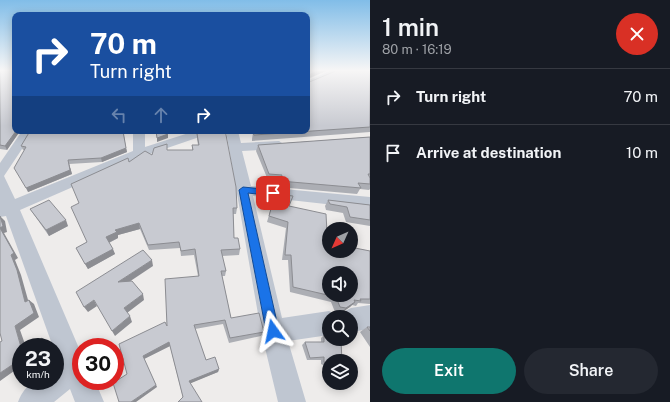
<!DOCTYPE html>
<html lang="en">
<head>
<meta charset="utf-8">
<style>
	body { margin:0; font-family:"Public Sans",sans-serif; background:#242831; color:#f1f3f6; height:100vh; display:flex; flex-direction:column; font-size:15px; white-space:nowrap }
	* { box-sizing:border-box; margin:0 }
	p { font-size:13px; color:#9ea1a6 }
	.icon { flex:none; width:22px; height:22px; fill:none; stroke:currentColor; stroke-width:2; stroke-linecap:round; stroke-linejoin:round }
	.map { position:relative; flex:1; overflow:hidden }
	.details { display:flex; flex-direction:column; background:#171b24; width:300px }
	.details>* { flex:none }
	.banner { position:absolute; left:12px; top:12px; width:298px; height:122px; border-radius:8px; box-shadow:0 2px 10px #0003; background:#1a4fa0; color:#fff; overflow:hidden }
	.needle { width:26px; rotate:225deg }
	.tools { position:absolute; left:322px; top:222px; display:grid; gap:8px }
	.tools a { display:grid; place-items:center; width:36px; height:36px; border-radius:50%; background:#171b24; box-shadow:0 2px 10px #0003; font-size:20px }
	.speed { position:absolute; left:12px; top:338px; display:flex; gap:8px; font-size:20px; font-weight:700; text-align:center }
	.speed>* { display:grid; place-content:center; width:52px; height:52px; border-radius:50%; background:#171b24; box-shadow:0 2px 10px #0003; line-height:1 }
	.speed small { font-size:10px; font-weight:400 }
	.speed .limit { border:6px solid #d22; background:#fff; color:#111 }
	.pin { position:absolute; display:grid; place-items:center; width:34px; height:34px; color:#fff; margin:-17px; border-radius:8px; box-shadow:0 2px 6px #0006 }
	.me { position:absolute; width:44px; margin:-22px; rotate:348deg; stroke-linejoin:round; filter:drop-shadow(0 0 3px #0008) }
	.turn { display:flex; align-items:center; gap:14px; height:84px; padding:0 12px; font-size:18px }
	.turn .icon { width:52px; height:52px; stroke-width:2.5 }
	.turn b { display:block; font-size:28px; line-height:34px }
	.lanes { display:flex; align-items:center; height:38px; padding:0 12px; background:#0003; justify-content:center; gap:20px; direction:ltr }
	.lanes .off { opacity:.35 }
	.round { display:grid; place-items:center; flex:none; width:42px; height:42px; border-radius:21px; background:#242831 }
	.headline { display:flex; align-items:center; justify-content:space-between; height:68px; padding:0 12px }
	h1 { font-size:24px; font-weight:600; line-height:30px }
	.primary-button { display:flex; gap:8px; margin-top:auto; padding:8px 12px }
	.primary-button a { flex:1; height:46px; border-radius:24px; background:#0f766e; color:#fff; font-size:16px; font-weight:600; line-height:46px; text-align:center }
	.primary-button a+a { background:#242831; color:#f1f3f6 }
	ul { padding:0; list-style:none }
	li { display:flex; align-items:center; gap:12px; height:56px; padding:0 12px; border-top:1px solid #363941 }
	li div { flex:1 }
	li b { display:block; font-size:15px }
	li em { font-style:normal }
	main { display:flex; flex:1; min-height:0 }
	.map>svg:first-child { display:block }
	.lines { fill:none; stroke-linecap:round; stroke-linejoin:round }
	.street { fill:#bfc6d1; fill-rule:evenodd }
	.wall { fill:#acaeb4 }
	.shaded-wall { fill:#8c8d92 }
	.building { fill:#c8cad1; stroke:#8c8d92; fill-rule:evenodd }
	.route { fill:#1a73e8; stroke:#114b97 }
</style>
</head>
<body>
<main>
<div class="map">
<svg width="370" height="402" viewBox="0 0 370 402">
	<rect width="100%" height="100%" fill="#eeeceb"/>
	<g class="lines">
		<path class="street" d="M332,70H342L307,87V81Z
			M22,131H34L4,176L15,199L133,151V131H145V147L195,131H213L211,133L144,156L20,210L81,353V381H95L104,402H75L70,389L54,402H18C26,382 35,381 55,381V366L59,363L55,347H53L6,216L0,217V163Z
			M226,131H238L241,143L279,141L285,145L279,149L242,151L251,186L370,197V209L253,196L282,318L329,311L337,315L338,317H329V335L288,341L306,402H278L261,331Z
			M370,305V329L351,332V317H340L343,312L351,308Z"/>
	</g>
	<path class="wall" d="M0,70L15,131H20L7,150L0,149Z
		M307,70H328L308,79L307,83L370,71V133V132L252,141V139L253,133L307,131Z
		M123,131L127,152L102,162L69,164L72,174L28,192L24,150H23L21,146Z
		M197,134L226,135L237,208L236,214H233L234,238L240,249L239,255L222,256L226,271L225,276H222L231,318L264,332L261,336L229,343L223,324L195,329L206,360L219,369L218,372L190,383L183,398L170,346L144,359L157,387L127,374L167,326L198,276L194,255L181,256L180,248L149,250L140,229L118,235V238L109,243L115,254L88,269L76,248L87,242L79,203L129,162L168,150H192V145H198L197,139Z
		M370,137V189L369,190L360,189L357,194L278,187L280,181L268,180L256,151L258,145Z
		M275,194L289,206L327,232L355,248L370,251V304L358,303L356,306L352,305L341,313L335,312L331,302L290,292L288,260H282L286,228L267,222Z
		M328,200L370,205V226L346,222L343,213L326,210L325,206Z
		M30,209L68,226L49,236Z
		M367,327H370V347L360,332Z
		M324,335L329,361V368L321,364V360H307L302,345L305,342H321V338Z"/>
	<path class="shaded-wall" d="M320,70H328L307,79L308,75Z
		M16,131H20L7,150L5,146Z
		M168,131V138L157,142V138Z
		M126,148L127,152L102,162L101,158Z
		M68,160L72,174L28,192L26,188Z
		M0,216L5,221L7,232L4,233L18,258L15,260L21,275L30,307L25,302L11,255L0,228Z
		M66,220L68,226L49,236L46,230Z
		M139,223L140,229L118,235V238L108,243L106,237L115,230Z
		M113,249L115,254L88,269L85,264Z
		M152,260L153,266L120,288L118,282Z
		M143,294L144,300L127,313L124,308Z
		M29,300L34,304L39,317L20,330L26,347H21L15,326Z
		M94,300L97,306L88,312L84,307Z
		M355,302L350,307L341,313L346,308Z
		M130,316L132,322L115,336L112,331Z
		M42,338L45,340L48,347H46Z
		M169,342L170,346L144,359L143,356Z
		M21,359V366L0,381V373Z
		M219,369L218,372L189,384V381Z
		M156,385L157,387L136,402H131Z"/>
	<path class="building" d="M0,70H15L16,131L5,146L0,145Z
		M307,70H320L308,75L307,83L338,70H368L370,71V127L254,135L253,133L287,131H307V130H309L307,127Z
		M30,131H123L126,148L101,158L68,160L70,170L26,188L14,168L26,147L21,146Z
		M156,131H168V134L157,138Z
		M206,131H225L226,135L236,187L237,208H233L234,238H238L240,249L221,250L226,271H221L231,318L259,313L264,332L230,338L225,320L194,325L206,360L215,357L219,369L189,381L202,402H178L183,397L169,342L143,356L156,385L131,402H119L113,383L127,374L119,344L165,322L167,326L165,279L199,276L195,249L181,251L179,242L148,245L139,223L115,230L117,232L106,237L113,249L85,264L76,248L87,242L71,207L79,203L71,184L128,158L129,162L145,151L152,155L154,148L167,144V150H193L192,145H199L197,134Z
		M370,137V174H368L370,178V184L358,183L361,188L280,181L282,175L269,174L258,145Z
		M275,194L293,196L289,206L326,214L327,232H329V251H351V236L355,248L370,251V299H360L361,301L354,300L355,302L346,308L340,307L336,297L293,287L291,255H285L288,222L269,216ZM329,273H351V295H329Z
		M49,200L66,220L46,230L30,209Z
		M328,200L370,205V220L350,217L347,207L330,204Z
		M0,216L3,226L0,228Z
		M0,228L14,253L11,255L17,270L25,302L29,300L34,313L15,326L21,347V359L0,373V342L2,341L0,333Z
		M143,250L152,260L118,282L132,281L143,294L124,308L130,316L112,331L94,300L84,307L76,292Z
		M367,327H370V331Z
		M324,335L329,337V339H334L341,341L342,361H329V364L324,362V357L310,358L305,342H324Z
		M42,338L46,347H29Z"/>
	<linearGradient id="sky" x2="0" y2="1"><stop stop-color="#81bde8"/><stop offset="0.56" stop-color="#f7f6f6"/><stop offset="1" stop-color="#f7f6f6" stop-opacity="0"/></linearGradient>
	<rect width="370" height="126" fill="url(#sky)"/>
	<path class="route" d="M243,187L273,190L277,193L273,196L248,193L279,331L277,335L273,337L268,335L266,331L239,190Z"/>
</svg>
<div class="tools">
<a><svg class="needle" viewBox="-14 -14 28 28"><path d="M0-13l5 13h-10z" fill="#e53935"/><path d="M0 13l5-13h-10z" fill="#9ea1a6"/></svg></a>
<a><svg class="icon" aria-label="sound" viewBox="0 0 24 24"><path d="M4 9h4l5-4v14l-5-4H4zM17 9q2 3 0 6"/></svg></a>
<a><svg class="icon" aria-label="search" viewBox="0 0 24 24"><circle cx="10" cy="10" r="6"/><path d="M15 15l6 6"/></svg></a>
<a><svg class="icon" aria-label="layers" viewBox="0 0 24 24"><path d="M12 4l9 5-9 5-9-5zM3 14l9 5 9-5"/></svg></a>
</div>
<div class="speed"><div>23<small>km/h</small></div><div class="limit">30</div></div>
<div class="pin" style="left:273px;top:193px;background:#d93025"><svg class="icon" aria-label="arrive" viewBox="0 0 24 24"><path d="M6 21V4h12l-3 4 3 4H6"/></svg></div>
<svg class="me" style="left:273px;top:331px" viewBox="-20 -20 40 40"><path d="M0-17L14 15 0 8-14 15z" fill="#1a73e8" stroke="#fff" stroke-width="4"/></svg>
<div class="banner">
<div class="turn"><svg class="icon" aria-label="right" viewBox="0 0 24 24"><path d="M7 20v-9h11M14 6l5 5-5 5"/></svg><div><b>70 m</b>Turn right</div></div>
<div class="lanes"><svg class="icon off" aria-label="left" viewBox="0 0 24 24"><path d="M17 20v-9H6M10 6l-5 5 5 5"/></svg><svg class="icon off" aria-label="ahead" viewBox="0 0 24 24"><path d="M12 20V5M6 11l6-6 6 6"/></svg><svg class="icon" aria-label="right" viewBox="0 0 24 24"><path d="M7 20v-9h11M14 6l5 5-5 5"/></svg></div>
</div>
</div>
<section class="details">
<div class="headline"><div><h1>1 min</h1><p>80 m · 16:19</p></div><a class="round" style="background:#d93025;color:#fff"><svg class="icon" aria-label="close" viewBox="0 0 24 24"><path d="M6 6l12 12M18 6L6 18"/></svg></a></div>
<ul>
<li><svg class="icon" aria-label="right" viewBox="0 0 24 24"><path d="M7 20v-9h11M14 6l5 5-5 5"/></svg><div><b>Turn right</b></div><em>70 m</em></li>
<li><svg class="icon" aria-label="arrive" viewBox="0 0 24 24"><path d="M6 21V4h12l-3 4 3 4H6"/></svg><div><b>Arrive at destination</b></div><em>10 m</em></li>
</ul>
<div class="primary-button"><a>Exit</a><a>Share</a></div>
</section>
</main>
</body>
</html>
